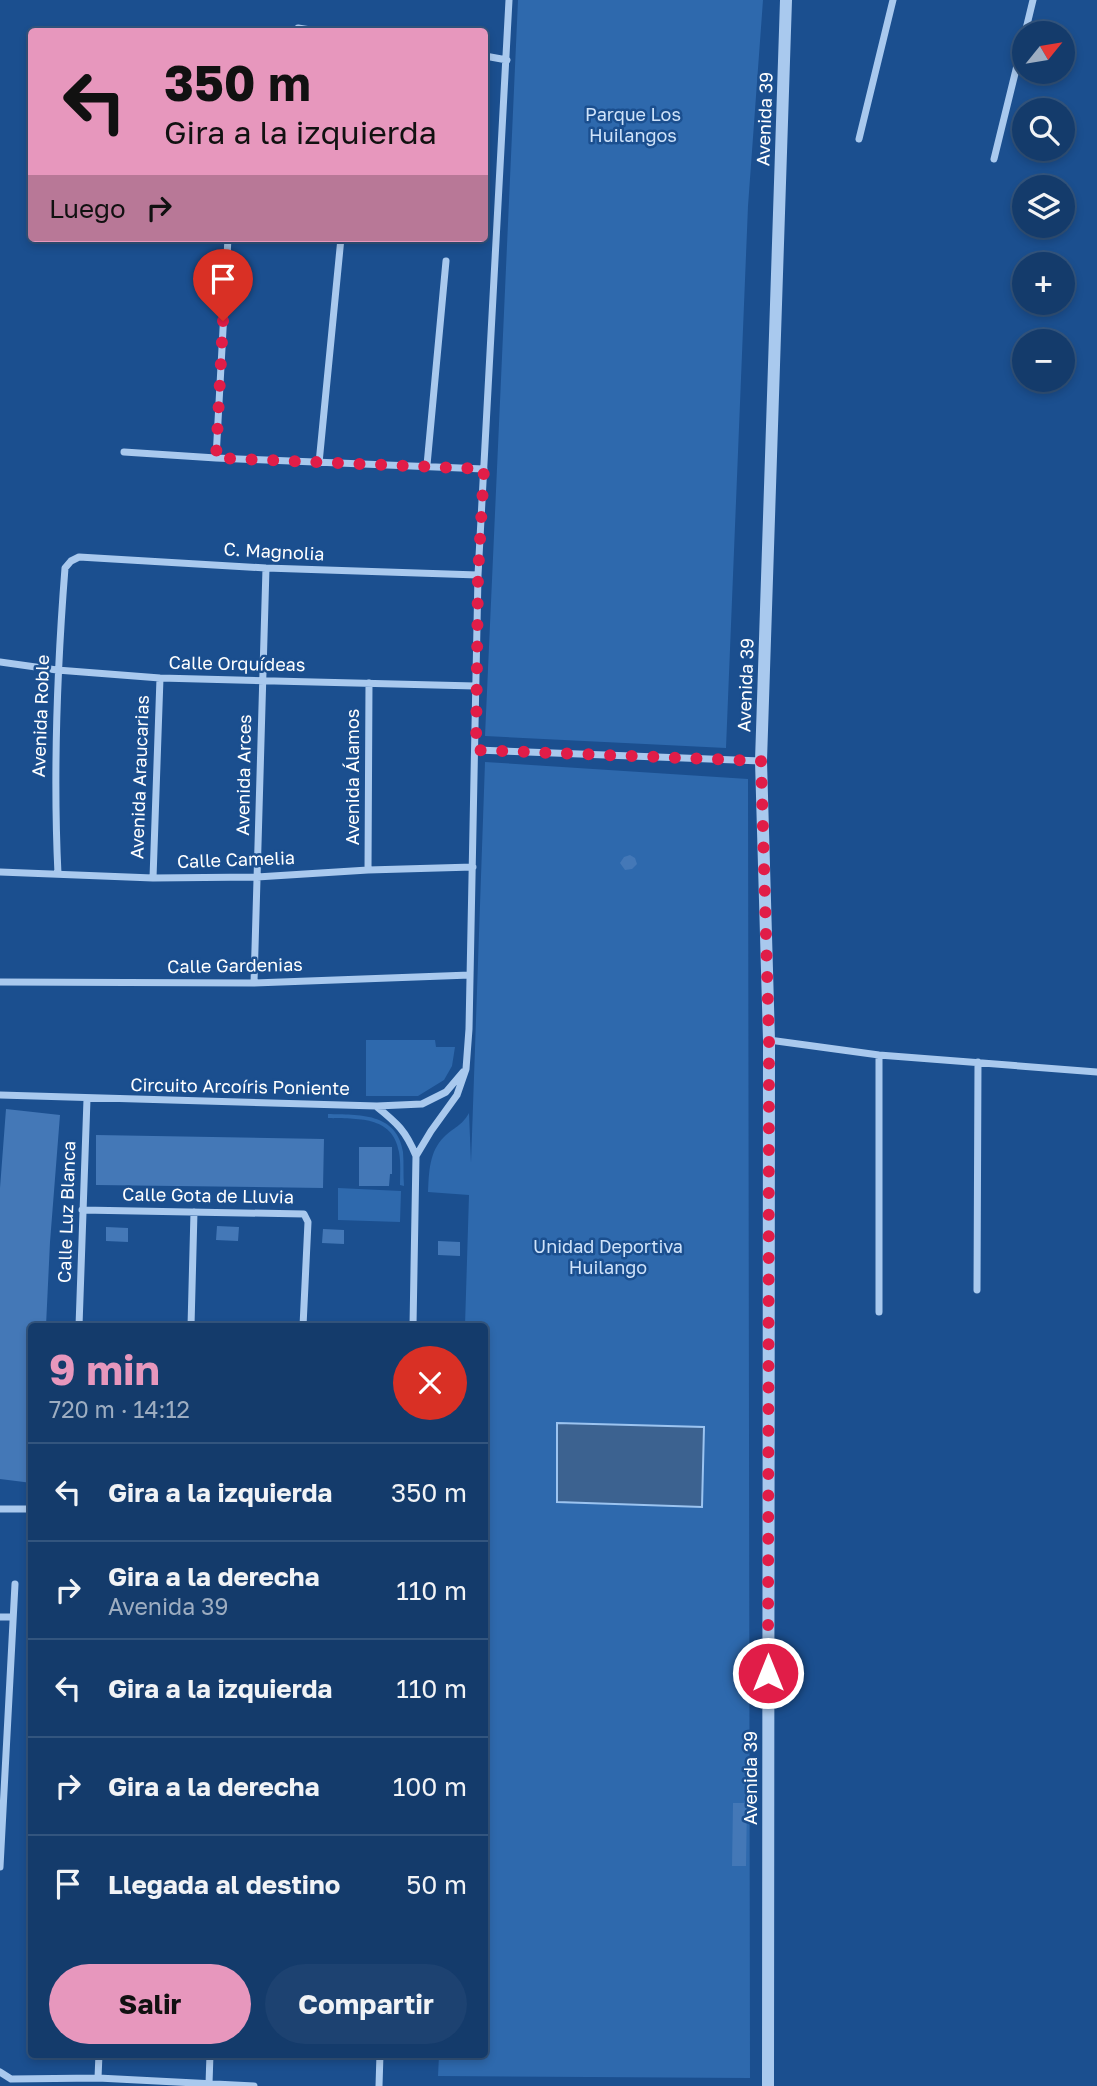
<!DOCTYPE html>
<html lang="es">
<head>
<meta charset="utf-8">
<style>
	body { margin:0; font-family:"Golos Text",sans-serif; background:#1d4271; color:#f1f3f6; height:100vh; display:flex; flex-direction:column; font-size:26px; white-space:nowrap }
	* { box-sizing:border-box; margin:0 }
	p { font-size:23px; color:#9dadc1 }
	.icon { flex:none; width:38px; height:38px; fill:none; stroke:currentColor; stroke-width:2; stroke-linecap:round; stroke-linejoin:round }
	.map { position:relative; flex:1; overflow:hidden }
	.drawer { position:absolute; left:28px; top:1323px; width:460px; height:735px; display:flex; flex-direction:column; background:#143b6b; border-radius:7px; box-shadow:0 4px 10px #0003,0 0 0 2px #33557e }
	.drawer>* { flex:none }
	.guide { position:absolute; left:28px; top:28px; width:460px; height:214px; border-radius:7px; box-shadow:0 4px 10px #0003,0 0 0 2px #33557e; background:#e797bd; color:#111; overflow:hidden }
	.needle { width:46px; rotate:60deg }
	.tools { position:absolute; left:1012px; top:21px; display:grid; gap:14px }
	.tools a { display:grid; place-items:center; width:63px; height:63px; border-radius:50%; background:#143b6b; box-shadow:0 4px 10px #0003,0 0 0 2px #33557e; font-size:35px }
	.pin { position:absolute; display:grid; place-items:center; width:60px; height:60px; color:#fff; margin:-72px -30px; border-radius:50% 50% 50% 0; rotate:-45deg; box-shadow:0 0 7px #0007 }
	.pin .icon { rotate:45deg }
	.me { position:absolute; width:77px; margin:-38px; rotate:0deg; stroke-linejoin:round; filter:drop-shadow(0 0 5px #0008) }
	.turn { display:flex; align-items:center; gap:24px; height:147px; padding:0 21px; font-size:32px }
	.turn .icon { width:91px; height:91px; stroke-width:2.5 }
	.turn b { display:block; font-size:49px; line-height:60px }
	.then { display:flex; align-items:center; height:66px; padding:0 21px; background:#0003; gap:14px; font-size:26px }
	.round { display:grid; place-items:center; flex:none; width:74px; height:74px; border-radius:37px; background:#1d4271 }
	.summary { display:flex; align-items:center; justify-content:space-between; height:119px; padding:0 21px }
	h1 { font-size:42px; font-weight:700; line-height:52px; color:#e797bd }
	.cta { display:flex; gap:14px; margin-top:auto; padding:14px 21px }
	.cta a { flex:1; height:80px; border-radius:42px; background:#e797bd; color:#111; font-size:28px; font-weight:700; line-height:80px; text-align:center }
	.cta a+a { background:#1d4271; color:#f1f3f6 }
	ul { padding:0; list-style:none }
	li { display:flex; align-items:center; gap:21px; height:98px; padding:0 21px; border-top:2px solid #33557e }
	li div { flex:1 }
	li b { display:block; font-size:26px }
	li em { font-style:normal }
	.map>svg:first-child { display:block }
	.green { fill:#2e69ad }
	.water { fill:#3c6290; stroke:#9cc4f0; stroke-width:2 }
	.building { fill:#4478b7 }
	.lines { fill:none; stroke-linecap:round; stroke-linejoin:round }
	.minor { stroke:#a9c9ee; stroke-width:7 }
	.tertiary { stroke:#a9c9ee; stroke-width:12 }
	.route { stroke:#e11d48; stroke-width:12; stroke-dasharray:0 21.6 }
	.labels { text-anchor:middle; stroke-width:5; stroke-linejoin:round; paint-order:stroke }
	.park-label { font-size:18px; fill:#cfe3fa; stroke:#1b4f8f }
	.street-label { font-size:18px; fill:#fff; stroke:#1b4f8f }
</style>
</head>
<body>
<div class="map">
<svg width="1097" height="2086" viewBox="0 0 1097 2086">
	<rect width="100%" height="100%" fill="#1b4f8f"/>
	<path class="green" d="M518,0H763L748,206L726,748L485,736Z
		M485,762L748,779L750,2078L438,2076L439,2055L485,2054V1326H465L469,1195L428,1192C429,1172 429,1152 444,1137C454,1127 461,1127 469,1113L471,1163Z
		M366,1040H435L436,1047H455L452,1066L444,1080L418,1096H366Z
		M328,1114C358,1115 397,1112 403,1152C404,1163 403,1175 404,1186L400,1185C400,1174 401,1163 399,1152C393,1115 356,1119 328,1118Z
		M338,1188L401,1191L400,1222L338,1220Z"/>
	<path class="water" d="M557,1423L704,1427L702,1507L557,1502Z"/>
	<path class="building" d="M630,855L635,858L637,864L632,869L625,870L620,863L624,857Z
		M6,1109L60,1115L50,1242L46,1326H32V1483L0,1479V1188Z
		M96,1135L324,1139L323,1188L96,1185Z
		M359,1147H392V1174H390L389,1186H359Z
		M217,1226L239,1227L238,1241L216,1240Z
		M106,1227L128,1228V1242L106,1241Z
		M323,1229L344,1230V1244L322,1243Z
		M438,1241L460,1242V1256L438,1255Z
		M733,1803H747L746,1866H732Z"/>
	<g class="lines">
		<path class="minor" d="M298,32V28L323,32
			M1025,33L1033,0
			M485,56L507,60
			M859,139L893,0
			M994,159L1024,37
			M124,452L216,458L484,469
			M216,458L228,238
			M319,463L341,238
			M427,465L446,261
			M0,662L57,670L160,678L475,686
			M476,750L761,761
			M368,870L369,683
			M0,872L153,878L257,877L368,870L473,867
			M58,874C53,772 57,670 65,568L71,561L79,557L266,568L478,575
			M153,878L160,678
			M0,982L254,983L470,975
			M254,983L266,568
			M769,1040L879,1055L1097,1072
			M0,1095L377,1106L422,1104L446,1092L463,1072
			M377,1107C397,1123 406,1131 416,1156
			M82,1210L304,1214L308,1222L303,1326
			M977,1290L978,1062
			M879,1312V1055
			M79,1326L87,1099
			M191,1326L194,1212
			M413,1326L416,1156L431,1131L457,1095L466,1069L469,1029L478,575L509,0
			M0,1509H32
			M0,1617H13
			M0,1867L15,1584
			M0,2072L11,2079L98,2078L254,2086
			M98,2078L99,2054
			M209,2084L210,2054
			M379,2086L380,2054"/>
		<path class="tertiary" d="M768,2086L769,1040L761,761L786,0"/>
	</g>
	<g class="lines">
		<path class="route" d="M223,321L216,458L484,469L478,575L476,750L761,761L769,1040L768,1673"/>
	</g>
	<g class="labels">
		<g class="park-label">
			<text x="633" y="121">Parque Los<tspan x="633" dy="21">Huilangos</tspan></text>
			<text x="608" y="1253">Unidad Deportiva<tspan x="608" dy="21">Huilango</tspan></text>
		</g>
		<g class="street-label">
			<text transform="translate(765 119) rotate(-88)" y="6">Avenida 39</text>
			<text transform="translate(274 552) rotate(3)" y="6">C. Magnolia</text>
			<text transform="translate(237 664) rotate(1)" y="6">Calle Orquídeas</text>
			<text transform="translate(746 685) rotate(-88)" y="6">Avenida 39</text>
			<text transform="translate(41 716) rotate(-88)" y="6">Avenida Roble</text>
			<text transform="translate(244 775) rotate(-89)" y="6">Avenida Arces</text>
			<text transform="translate(140 777) rotate(-88)" y="6">Avenida Araucarias</text>
			<text transform="translate(353 777) rotate(-90)" y="6">Avenida Álamos</text>
			<text transform="translate(236 860) rotate(-2)" y="6">Calle Camelia</text>
			<text transform="translate(235 966) rotate(-1)" y="6">Calle Gardenias</text>
			<text transform="translate(240 1087) rotate(1)" y="6">Circuito Arcoíris Poniente</text>
			<text transform="translate(208 1196) rotate(1)" y="6">Calle Gota de Lluvia</text>
			<text transform="translate(67 1212) rotate(-88)" y="6">Calle Luz Blanca</text>
			<text transform="translate(751 1778) rotate(-90)" y="6">Avenida 39</text>
		</g>
	</g>
</svg>
<div class="tools">
<a><svg class="needle" viewBox="-14 -14 28 28"><path d="M0-13l5 13h-10z" fill="#e53935"/><path d="M0 13l5-13h-10z" fill="#9dadc1"/></svg></a>
<a><svg class="icon" aria-label="search" viewBox="0 0 24 24"><circle cx="10" cy="10" r="6"/><path d="M15 15l6 6"/></svg></a>
<a><svg class="icon" aria-label="layers" viewBox="0 0 24 24"><path d="M12 4l9 5-9 5-9-5zM3 14l9 5 9-5"/></svg></a>
<a>+</a>
<a>−</a>
</div>
<div class="pin" style="left:223px;top:321px;background:#d93025"><svg class="icon" aria-label="arrive" viewBox="0 0 24 24"><path d="M6 21V4h12l-3 4 3 4H6"/></svg></div>
<svg class="me" style="left:768px;top:1673px" viewBox="-20 -20 40 40"><circle r="17" fill="#e11d48" stroke="#fff" stroke-width="3"/><path d="M0-11L8 9 0 5-8 9z" fill="#fff"/></svg>
<div class="guide">
<div class="turn"><svg class="icon" aria-label="left" viewBox="0 0 24 24"><path d="M17 20v-9H6M10 6l-5 5 5 5"/></svg><div><b>350 m</b>Gira a la izquierda</div></div>
<div class="then">Luego<svg class="icon" aria-label="right" viewBox="0 0 24 24"><path d="M7 20v-9h11M14 6l5 5-5 5"/></svg></div>
</div>
<section class="drawer">
<div class="summary"><div><h1>9 min</h1><p>720 m · 14:12</p></div><a class="round" style="background:#d93025;color:#fff"><svg class="icon" aria-label="close" viewBox="0 0 24 24"><path d="M6 6l12 12M18 6L6 18"/></svg></a></div>
<ul>
<li><svg class="icon" aria-label="left" viewBox="0 0 24 24"><path d="M17 20v-9H6M10 6l-5 5 5 5"/></svg><div><b>Gira a la izquierda</b></div><em>350 m</em></li>
<li><svg class="icon" aria-label="right" viewBox="0 0 24 24"><path d="M7 20v-9h11M14 6l5 5-5 5"/></svg><div><b>Gira a la derecha</b><p>Avenida 39</p></div><em>110 m</em></li>
<li><svg class="icon" aria-label="left" viewBox="0 0 24 24"><path d="M17 20v-9H6M10 6l-5 5 5 5"/></svg><div><b>Gira a la izquierda</b></div><em>110 m</em></li>
<li><svg class="icon" aria-label="right" viewBox="0 0 24 24"><path d="M7 20v-9h11M14 6l5 5-5 5"/></svg><div><b>Gira a la derecha</b></div><em>100 m</em></li>
<li><svg class="icon" aria-label="arrive" viewBox="0 0 24 24"><path d="M6 21V4h12l-3 4 3 4H6"/></svg><div><b>Llegada al destino</b></div><em>50 m</em></li>
</ul>
<div class="cta"><a>Salir</a><a>Compartir</a></div>
</section>
</div>
</body>
</html>
